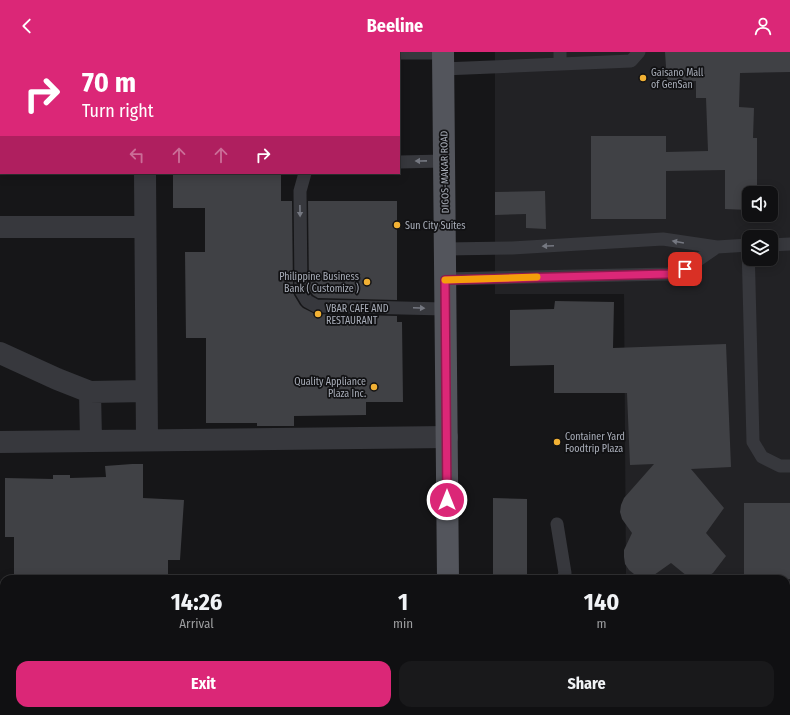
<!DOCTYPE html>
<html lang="en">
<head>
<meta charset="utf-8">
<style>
	body { margin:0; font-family:"Fira Sans Condensed",sans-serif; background:#19191b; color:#f1f3f6; height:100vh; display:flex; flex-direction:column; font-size:15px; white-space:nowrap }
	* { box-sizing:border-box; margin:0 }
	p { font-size:13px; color:#9c9d9f }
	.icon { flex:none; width:22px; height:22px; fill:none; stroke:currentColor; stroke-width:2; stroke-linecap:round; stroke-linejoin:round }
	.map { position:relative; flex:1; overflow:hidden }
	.details { position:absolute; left:0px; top:523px; width:790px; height:140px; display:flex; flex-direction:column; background:#101012; border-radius:12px 12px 0 0; box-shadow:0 2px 10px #0003,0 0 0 1px #303032 }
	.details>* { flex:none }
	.banner { position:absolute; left:0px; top:0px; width:400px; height:122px; box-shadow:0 2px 10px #0003,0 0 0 1px #303032; background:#db2777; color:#fff; overflow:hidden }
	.controls { position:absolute; left:742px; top:134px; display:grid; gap:8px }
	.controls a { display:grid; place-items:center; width:36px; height:36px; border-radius:8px; background:#101012; box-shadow:0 2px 10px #0003,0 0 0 1px #303032; font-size:20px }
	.pin { position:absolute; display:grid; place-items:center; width:34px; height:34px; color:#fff; margin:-17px; border-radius:8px; box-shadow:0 2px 6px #0006 }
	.me { position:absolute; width:44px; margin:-22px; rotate:0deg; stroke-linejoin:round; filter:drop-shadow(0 0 3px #0008) }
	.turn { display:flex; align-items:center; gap:14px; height:84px; padding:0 16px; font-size:18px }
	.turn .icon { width:52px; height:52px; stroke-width:2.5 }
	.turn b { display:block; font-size:28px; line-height:34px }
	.lanes { display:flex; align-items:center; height:38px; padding:0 16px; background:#0003; justify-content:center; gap:20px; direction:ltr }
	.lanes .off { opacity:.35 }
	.eta { display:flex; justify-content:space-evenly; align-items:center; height:68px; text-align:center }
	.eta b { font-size:24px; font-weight:700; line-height:28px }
	.primary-button { display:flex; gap:8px; margin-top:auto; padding:8px 16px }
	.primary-button a { flex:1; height:46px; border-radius:12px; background:#db2777; color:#fff; font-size:16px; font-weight:700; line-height:46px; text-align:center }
	.primary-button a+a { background:#19191b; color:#f1f3f6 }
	header { display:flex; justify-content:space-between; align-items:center; height:52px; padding:0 16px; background:#db2777; color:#fff; font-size:18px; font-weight:700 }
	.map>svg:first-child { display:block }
	.built { fill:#222225; fill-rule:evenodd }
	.building { fill:#404145 }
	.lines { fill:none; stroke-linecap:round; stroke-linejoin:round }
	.lane { stroke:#37383d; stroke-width:13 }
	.street { stroke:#37383d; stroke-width:22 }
	.primary { stroke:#53555c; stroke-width:22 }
	.oneway { fill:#757881 }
	.route-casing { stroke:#8e194d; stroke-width:10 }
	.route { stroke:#db2777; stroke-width:7 }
	.slow { stroke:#f59e0b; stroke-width:7 }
	.poi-dot { fill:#f2b134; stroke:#111113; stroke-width:1.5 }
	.labels { text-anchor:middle; stroke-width:3.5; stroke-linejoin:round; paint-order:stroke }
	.poi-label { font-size:10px; fill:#a8adb8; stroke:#111113; text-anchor:start }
	.street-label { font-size:10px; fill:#a8adb8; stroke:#111113 }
</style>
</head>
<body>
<header><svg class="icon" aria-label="back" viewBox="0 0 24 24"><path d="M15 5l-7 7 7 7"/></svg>Beeline<svg class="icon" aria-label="person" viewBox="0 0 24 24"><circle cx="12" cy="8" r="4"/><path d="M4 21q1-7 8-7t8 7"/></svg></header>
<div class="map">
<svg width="790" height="663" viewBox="0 0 790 663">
	<rect width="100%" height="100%" fill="#161618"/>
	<path class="built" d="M495,0H790V582H786V527H626L624,242H495ZM749,141H771V163H749ZM749,185H771V207H749Z"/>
	<path class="building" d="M665,0H790V20L740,21L739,55L754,56L753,86H757V141H749V158L725,157V118L666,119V167H591V84H666V100L708,99L706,46H696V29L667,30Z
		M173,121H281V149H292L293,239L294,243L300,253L303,256L315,262L397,264V270H402L403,350H366V363L294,364V374H257V371H206V286H186L185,200H205V156H173Z
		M545,139L546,177L526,176V162L495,163V140Z
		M308,149H397V248L318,246L313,243L309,237Z
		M555,249L614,250L613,296L726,292L731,415L691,417L724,456L706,481L726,504L713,521L707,525L701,527L694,526L687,524L671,511L654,523L648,525L641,524L634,522L629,518L625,512L624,505V498L632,481L622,467L620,460L621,453L624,446L654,412L630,413L627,341H554V313L510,314V258L554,257Z
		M132,412H143V446L184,448L180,508H168V527H150V526L94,523H56V527H14V485H5V426L53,427V423H70V426L106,425L105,414Z
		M493,446L527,447V527H493Z
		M744,451H790V527H744Z"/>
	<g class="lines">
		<path class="lane" d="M560,0V12
			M0,1H1
			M399,1H443
			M443,17L631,9L639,0
			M399,110L444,109
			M305,121L300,139L301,239L307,249L316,254L445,257
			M748,193L753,390L762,405L780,414H790
			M771,193L790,192
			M445,197L512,196L663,187L717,195L749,193
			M445,227L668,222L685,217L717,195
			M557,472L565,521L563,527"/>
		<path class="street" d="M0,36H1
			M145,121L147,388
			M0,175H145
			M0,301L57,327L90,340L146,339
			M90,340L91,388
			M0,390L447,385
			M42,663L43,659"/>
		<path class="primary" d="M443,0L448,527
			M457,659V663"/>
	</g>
	<defs><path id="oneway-solid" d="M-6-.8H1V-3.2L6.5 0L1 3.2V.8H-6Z"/></defs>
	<g class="oneway">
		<use href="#oneway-solid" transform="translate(421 109) rotate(179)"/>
		<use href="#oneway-solid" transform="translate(300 159) rotate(89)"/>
		<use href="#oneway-solid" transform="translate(678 190) rotate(-170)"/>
		<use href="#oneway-solid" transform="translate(548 194) rotate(177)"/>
		<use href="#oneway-solid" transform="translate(419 256) rotate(2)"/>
	</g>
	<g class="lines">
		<g class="route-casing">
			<path id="route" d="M447,448L445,228L668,222L685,217"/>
		</g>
		<use href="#route" class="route"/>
		<path class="slow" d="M445,228L537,225"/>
	</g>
	<g class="poi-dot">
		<circle cx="643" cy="26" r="4"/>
		<circle cx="397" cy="173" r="4"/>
		<circle cx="367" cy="230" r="4"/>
		<circle cx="318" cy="262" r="4"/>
		<circle cx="374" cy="335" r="4"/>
		<circle cx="557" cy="390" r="4"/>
	</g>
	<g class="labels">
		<g class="poi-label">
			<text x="651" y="24">Gaisano Mall<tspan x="651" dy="12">of GenSan</tspan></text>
			<text x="405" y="177">Sun City Suites</text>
			<text x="359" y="228" text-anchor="end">Philippine Business<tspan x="359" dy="12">Bank ( Customize )</tspan></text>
			<text x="326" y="260">VBAR CAFE AND<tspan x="326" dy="12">RESTAURANT</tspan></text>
			<text x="366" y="333" text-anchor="end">Quality Appliance<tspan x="366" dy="12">Plaza Inc.</tspan></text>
			<text x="565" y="388">Container Yard<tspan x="565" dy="12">Foodtrip Plaza</tspan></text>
		</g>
		<g class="street-label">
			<text transform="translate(444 120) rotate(-91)" y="4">DIGOS-MAKAR ROAD</text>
		</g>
	</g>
</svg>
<div class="controls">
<a><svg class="icon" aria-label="sound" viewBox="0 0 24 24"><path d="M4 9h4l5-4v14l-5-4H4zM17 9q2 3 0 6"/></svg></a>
<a><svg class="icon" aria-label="layers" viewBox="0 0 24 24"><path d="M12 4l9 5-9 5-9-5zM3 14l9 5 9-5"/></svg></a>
</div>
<div class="pin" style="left:685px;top:217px;background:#d93025"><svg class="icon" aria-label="arrive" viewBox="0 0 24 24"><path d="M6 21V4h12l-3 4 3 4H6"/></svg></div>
<svg class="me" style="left:447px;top:448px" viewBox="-20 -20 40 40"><circle r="17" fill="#db2777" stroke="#fff" stroke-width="3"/><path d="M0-11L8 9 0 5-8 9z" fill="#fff"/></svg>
<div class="banner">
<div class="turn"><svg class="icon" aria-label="right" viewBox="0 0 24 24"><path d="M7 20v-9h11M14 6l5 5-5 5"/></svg><div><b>70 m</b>Turn right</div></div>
<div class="lanes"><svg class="icon off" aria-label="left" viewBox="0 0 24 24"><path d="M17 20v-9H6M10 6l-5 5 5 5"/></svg><svg class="icon off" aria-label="ahead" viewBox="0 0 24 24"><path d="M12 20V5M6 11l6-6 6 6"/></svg><svg class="icon off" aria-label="ahead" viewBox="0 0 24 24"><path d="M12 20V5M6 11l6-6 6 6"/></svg><svg class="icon" aria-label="right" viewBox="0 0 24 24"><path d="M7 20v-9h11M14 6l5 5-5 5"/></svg></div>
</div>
<section class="details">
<div class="eta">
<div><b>14:26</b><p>Arrival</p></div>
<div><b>1</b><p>min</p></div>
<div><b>140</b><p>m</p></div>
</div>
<div class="primary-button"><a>Exit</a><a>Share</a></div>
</section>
</div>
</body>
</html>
